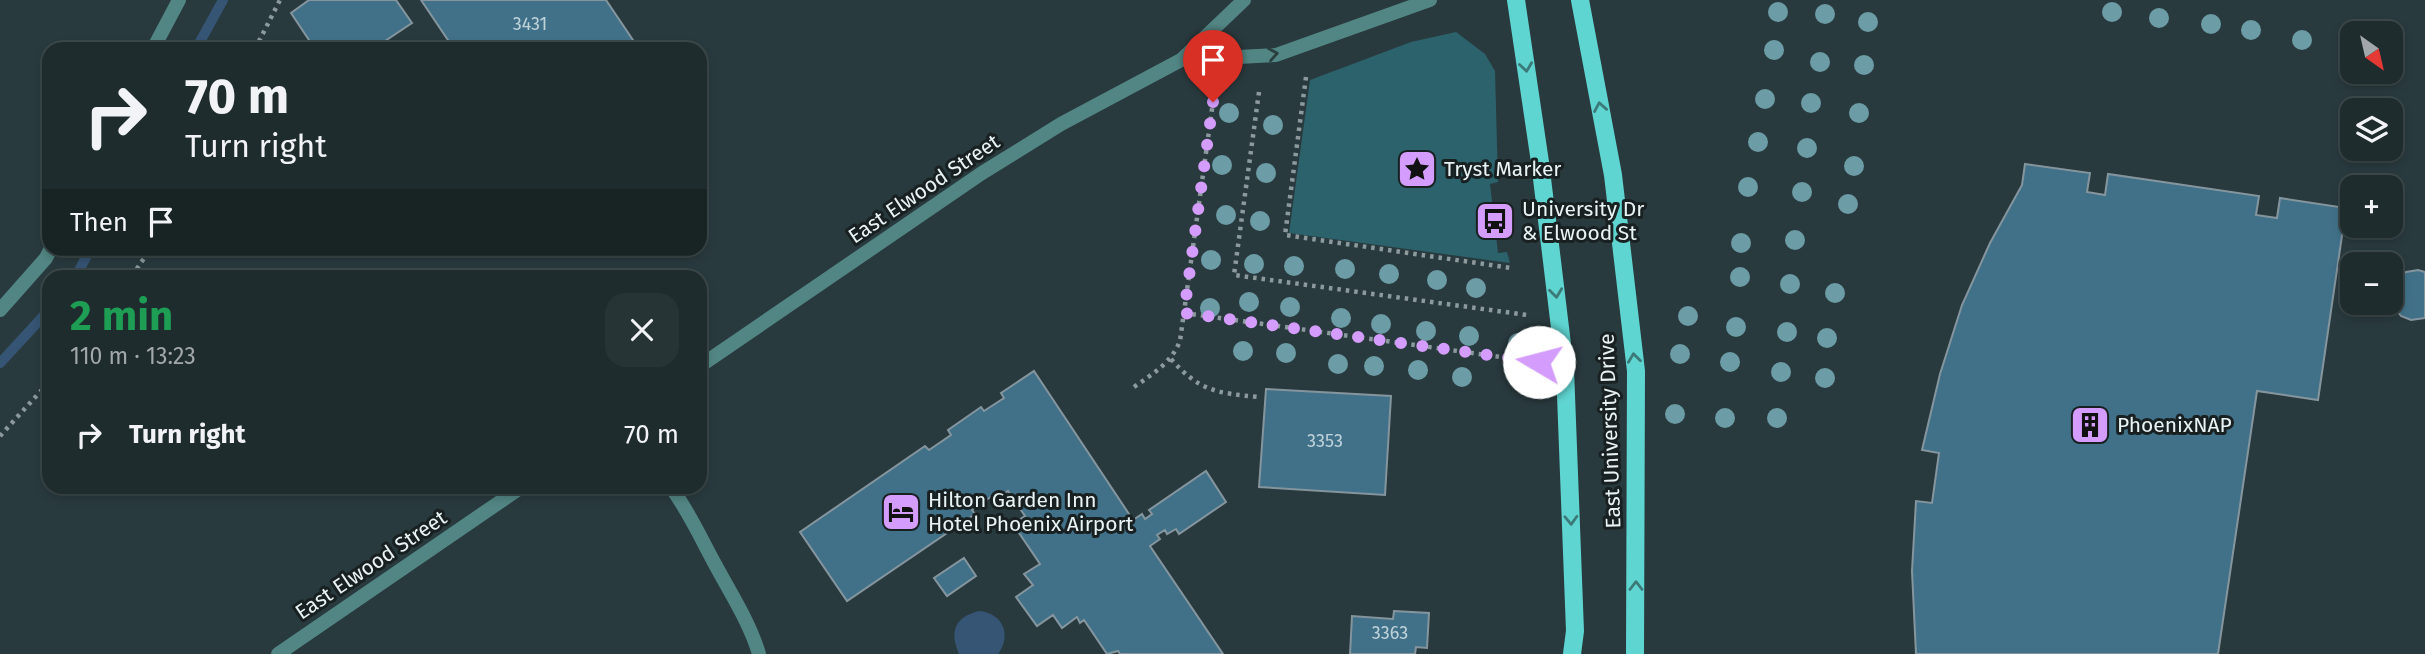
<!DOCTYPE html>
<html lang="en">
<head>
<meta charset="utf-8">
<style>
	body { margin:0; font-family:"Fira Sans",sans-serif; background:#273436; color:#f1f3f6; height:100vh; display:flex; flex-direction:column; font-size:26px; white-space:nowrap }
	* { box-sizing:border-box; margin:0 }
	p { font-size:23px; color:#a1a7aa }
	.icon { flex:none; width:38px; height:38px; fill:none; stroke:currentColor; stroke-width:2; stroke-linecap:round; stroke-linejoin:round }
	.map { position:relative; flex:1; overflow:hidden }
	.panel { position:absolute; left:42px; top:270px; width:665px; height:224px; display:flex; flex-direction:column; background:#1f2c2e; border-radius:21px; box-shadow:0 4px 10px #0003,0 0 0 2px #3c484a }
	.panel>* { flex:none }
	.hud { position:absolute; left:42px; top:42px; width:665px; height:214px; border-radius:21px; box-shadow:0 4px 10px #0003,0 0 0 2px #3c484a; background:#1f2c2e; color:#f1f3f6; overflow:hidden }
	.needle { width:46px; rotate:146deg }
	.controls { position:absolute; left:2340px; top:21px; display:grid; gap:14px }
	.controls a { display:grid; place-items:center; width:63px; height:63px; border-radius:14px; background:#1f2c2e; box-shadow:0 4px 10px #0003,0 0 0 2px #3c484a; font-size:35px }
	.pin { position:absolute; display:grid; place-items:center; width:60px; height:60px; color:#fff; margin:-72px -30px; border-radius:50% 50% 50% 0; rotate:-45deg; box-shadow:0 0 7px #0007 }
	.pin .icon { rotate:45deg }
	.me { position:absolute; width:77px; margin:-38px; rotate:278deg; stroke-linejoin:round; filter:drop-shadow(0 0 5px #0008) }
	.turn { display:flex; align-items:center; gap:24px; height:147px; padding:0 28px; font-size:32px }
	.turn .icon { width:91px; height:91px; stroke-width:2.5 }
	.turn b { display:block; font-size:49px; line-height:60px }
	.then { display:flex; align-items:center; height:66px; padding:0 28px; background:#0003; gap:14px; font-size:26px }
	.round { display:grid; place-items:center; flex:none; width:74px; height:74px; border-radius:21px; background:#273436 }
	.headline { display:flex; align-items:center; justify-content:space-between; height:119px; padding:0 28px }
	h1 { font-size:42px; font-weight:700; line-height:52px; color:#1e9e55 }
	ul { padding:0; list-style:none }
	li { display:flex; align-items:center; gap:21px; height:91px; padding:0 28px }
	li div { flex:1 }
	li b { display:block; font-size:26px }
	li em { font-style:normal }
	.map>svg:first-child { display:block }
	.green { fill:#2c626c }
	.water { fill:#365474 }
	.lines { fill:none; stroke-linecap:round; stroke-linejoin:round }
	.stream { stroke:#365474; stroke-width:10 }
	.building { fill:#417189; stroke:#85959e; stroke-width:2 }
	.path { stroke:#8c9a9d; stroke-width:4.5; stroke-dasharray:3.5 5; stroke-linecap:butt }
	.service { stroke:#528684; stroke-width:14 }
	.minor { stroke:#528684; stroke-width:14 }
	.primary { stroke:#5fd5d1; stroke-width:18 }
	.tree { fill:#6c9ca6 }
	.oneway { stroke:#293f3f }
	.oneway2 { stroke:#3c7a79 }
	.route { stroke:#d49cfc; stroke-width:12; stroke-dasharray:0 21.6 }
	.labels { text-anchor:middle; stroke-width:6; stroke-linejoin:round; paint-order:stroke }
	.number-label { font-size:18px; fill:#bed2da }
	.poi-label { font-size:21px; fill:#e8f3f5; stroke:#182021; text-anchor:start }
	.street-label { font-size:21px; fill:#e8f3f5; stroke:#182021 }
</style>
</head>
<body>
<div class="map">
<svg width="2425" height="654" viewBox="0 0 2425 654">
	<rect width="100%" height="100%" fill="#293a3e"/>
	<path class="green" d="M1456,32L1485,54L1495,71L1498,182L1490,184L1498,253L1507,252L1510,263L1289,233L1310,80L1411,42Z"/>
	<path class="water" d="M979,611C1003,613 1012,635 998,654H959C949,631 955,617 979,611Z"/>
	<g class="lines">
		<path class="stream" d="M196,49L223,0
			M76,276L91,248
			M0,363L49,310"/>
	</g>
	<path class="building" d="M309,0H396L412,23L373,49H315L291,13Z
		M421,0H606L639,49H454Z
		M2025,164L2090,173L2087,192L2105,195L2108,174L2259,196L2256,215L2277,218L2280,198L2346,208L2318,400L2257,391L2218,654H1916L1912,571L1916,501L1932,503L1939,453L1922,450L1940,374L1962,305L1990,243L2022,185Z
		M2418,270L2425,272V318L2411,320L2401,316L2394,307L2391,297L2395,280L2406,272Z
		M1034,371L1133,520L1142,514L1145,519L1152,514L1149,510L1206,471L1226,502L1179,534L1176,529L1167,534L1165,530L1157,535L1160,539L1150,546L1223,654H1120L1118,651L1107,654L1084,620L1080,623L1077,617L1062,628L1053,615L1037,626L1016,597L1033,585L1024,574L1040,564L1013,524L1025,516L1008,491L995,500L992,496L972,510L975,514L847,601L800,532L925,446L929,450L951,435L948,430L981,407L984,411L1004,398L1001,393Z
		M1266,389L1391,396L1385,495L1259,487Z
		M964,558L976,576L947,596L934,578Z
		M1394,611L1429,613L1427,648L1416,647L1415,654H1350L1352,616L1393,619Z"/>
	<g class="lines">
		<path class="path" d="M255,49L280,0
			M1306,77L1285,235L1511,268
			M1259,92L1234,275L1527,315
			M132,276L151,248
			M1184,313L1537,362
			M1171,359C1199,391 1217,393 1258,397
			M1134,387C1154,373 1171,363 1180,341L1213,102
			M0,436L49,382"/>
		<path class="service" d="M153,49L179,0
			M0,310L46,258L51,248
			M670,486C689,511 701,539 716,566C731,594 750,623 759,654"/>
		<path class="minor" d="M1181,60L1276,55L1430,0
			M700,366L982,173L1061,124L1181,60L1244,0
			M278,654L523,486"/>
		<path class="primary" d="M1516,0L1540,162L1565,369L1575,631L1572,654
			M1580,0L1613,175L1636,371L1635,654"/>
	</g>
	<g class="tree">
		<circle cx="1778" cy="12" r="10"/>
		<circle cx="2112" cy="12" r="10"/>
		<circle cx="1825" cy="14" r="10"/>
		<circle cx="2159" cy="18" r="10"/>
		<circle cx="1868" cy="22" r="10"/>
		<circle cx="2211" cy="24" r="10"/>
		<circle cx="2251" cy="30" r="10"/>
		<circle cx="2302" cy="40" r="10"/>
		<circle cx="1774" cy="50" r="10"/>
		<circle cx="1820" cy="62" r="10"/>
		<circle cx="1864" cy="65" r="10"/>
		<circle cx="1765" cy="99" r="10"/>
		<circle cx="1811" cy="103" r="10"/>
		<circle cx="1229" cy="113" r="10"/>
		<circle cx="1859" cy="113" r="10"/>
		<circle cx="1273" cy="125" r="10"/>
		<circle cx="1758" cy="142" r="10"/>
		<circle cx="1807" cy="148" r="10"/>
		<circle cx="1222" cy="165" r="10"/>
		<circle cx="1854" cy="166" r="10"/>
		<circle cx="1266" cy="173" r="10"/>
		<circle cx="1748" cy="187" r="10"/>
		<circle cx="1802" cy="192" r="10"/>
		<circle cx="1848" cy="204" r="10"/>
		<circle cx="1226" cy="215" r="10"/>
		<circle cx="1260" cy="221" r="10"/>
		<circle cx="1795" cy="240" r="10"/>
		<circle cx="1741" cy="243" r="10"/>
		<circle cx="1211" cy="260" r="10"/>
		<circle cx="1254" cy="264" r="10"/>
		<circle cx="1294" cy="266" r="10"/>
		<circle cx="1345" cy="269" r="10"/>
		<circle cx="1389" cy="274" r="10"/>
		<circle cx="1740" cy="277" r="10"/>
		<circle cx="1437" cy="280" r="10"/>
		<circle cx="1790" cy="284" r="10"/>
		<circle cx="1476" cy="288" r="10"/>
		<circle cx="1835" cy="293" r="10"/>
		<circle cx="1249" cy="302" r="10"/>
		<circle cx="1290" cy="307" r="10"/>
		<circle cx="1210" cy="308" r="10"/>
		<circle cx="1688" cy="316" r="10"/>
		<circle cx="1341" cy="318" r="10"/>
		<circle cx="1381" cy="324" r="10"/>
		<circle cx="1736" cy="327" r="10"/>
		<circle cx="1426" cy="331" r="10"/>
		<circle cx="1787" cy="332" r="10"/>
		<circle cx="1469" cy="336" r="10"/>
		<circle cx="1827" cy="338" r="10"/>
		<circle cx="1518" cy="343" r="10"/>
		<circle cx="1243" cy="351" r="10"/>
		<circle cx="1286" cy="353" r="10"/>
		<circle cx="1680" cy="354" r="10"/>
		<circle cx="1730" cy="362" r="10"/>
		<circle cx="1338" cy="364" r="10"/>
		<circle cx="1374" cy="366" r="10"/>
		<circle cx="1418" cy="370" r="10"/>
		<circle cx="1781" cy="372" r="10"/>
		<circle cx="1462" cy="377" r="10"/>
		<circle cx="1825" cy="378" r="10"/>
		<circle cx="1675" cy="414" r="10"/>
		<circle cx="1725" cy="418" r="10"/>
		<circle cx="1777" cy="418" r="10"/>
	</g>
	<defs><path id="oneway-chevron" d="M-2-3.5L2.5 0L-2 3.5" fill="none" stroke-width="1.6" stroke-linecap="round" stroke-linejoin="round" transform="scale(1.75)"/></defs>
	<use class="oneway" href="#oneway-chevron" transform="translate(1273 54) rotate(-10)"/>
	<g class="oneway2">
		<use href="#oneway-chevron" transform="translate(1526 67) rotate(82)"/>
		<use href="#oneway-chevron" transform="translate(1600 107) rotate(-100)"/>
		<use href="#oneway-chevron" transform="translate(1556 293) rotate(83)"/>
		<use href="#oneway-chevron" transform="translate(1634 358) rotate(-97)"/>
		<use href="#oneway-chevron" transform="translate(1571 520) rotate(88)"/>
		<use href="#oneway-chevron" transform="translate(1636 586) rotate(-90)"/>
	</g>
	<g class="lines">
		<path class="route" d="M1213,102L1184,313L1539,362"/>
	</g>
	<defs>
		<g id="sight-square" transform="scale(2.0125)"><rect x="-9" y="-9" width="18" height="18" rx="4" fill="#d49cfc" stroke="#182021"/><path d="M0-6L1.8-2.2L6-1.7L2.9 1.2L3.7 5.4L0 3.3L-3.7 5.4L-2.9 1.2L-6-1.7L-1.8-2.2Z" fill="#111"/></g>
		<g id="bus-square" transform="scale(2.0125)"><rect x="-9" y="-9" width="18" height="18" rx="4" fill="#d49cfc" stroke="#182021"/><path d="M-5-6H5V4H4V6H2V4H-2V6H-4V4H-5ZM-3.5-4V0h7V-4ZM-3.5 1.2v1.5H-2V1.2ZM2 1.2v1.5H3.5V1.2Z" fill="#111"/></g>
		<g id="building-square" transform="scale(2.0125)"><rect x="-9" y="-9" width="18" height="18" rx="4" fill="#d49cfc" stroke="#182021"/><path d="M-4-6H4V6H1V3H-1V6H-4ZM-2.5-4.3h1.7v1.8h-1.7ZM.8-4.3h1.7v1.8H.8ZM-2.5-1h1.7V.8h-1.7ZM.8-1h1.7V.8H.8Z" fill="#111"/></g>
		<g id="hotel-square" transform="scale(2.0125)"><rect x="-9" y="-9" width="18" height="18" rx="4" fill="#d49cfc" stroke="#182021"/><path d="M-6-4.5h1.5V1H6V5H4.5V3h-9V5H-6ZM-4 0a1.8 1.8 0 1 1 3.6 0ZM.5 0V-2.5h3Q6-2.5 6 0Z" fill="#111"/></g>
	</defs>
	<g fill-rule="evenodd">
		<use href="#sight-square" x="1417" y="169"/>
		<use href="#bus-square" x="1495" y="221"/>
		<use href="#building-square" x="2090" y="425"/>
		<use href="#hotel-square" x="901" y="512"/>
	</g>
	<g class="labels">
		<g class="number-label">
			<text x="530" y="30">3431</text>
			<text x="1325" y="447">3353</text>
			<text x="1390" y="639">3363</text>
		</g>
		<g class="poi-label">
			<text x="1444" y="176">Tryst Marker</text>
			<text x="1522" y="216">University Dr<tspan x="1522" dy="24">&amp; Elwood St</tspan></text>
			<text x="2117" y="432">PhoenixNAP</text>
			<text x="928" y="507">Hilton Garden Inn<tspan x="928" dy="24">Hotel Phoenix Airport</tspan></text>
		</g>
		<g class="street-label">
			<text transform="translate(924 189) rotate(-34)" y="7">East Elwood Street</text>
			<text transform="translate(1610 431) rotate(-92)" y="7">East University Drive</text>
			<text transform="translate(371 565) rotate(-34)" y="7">East Elwood Street</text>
		</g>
	</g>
</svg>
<div class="controls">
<a><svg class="needle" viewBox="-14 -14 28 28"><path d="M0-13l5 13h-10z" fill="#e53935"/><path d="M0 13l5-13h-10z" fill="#a1a7aa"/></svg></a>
<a><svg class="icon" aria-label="layers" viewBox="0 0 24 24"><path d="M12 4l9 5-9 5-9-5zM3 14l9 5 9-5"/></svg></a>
<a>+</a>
<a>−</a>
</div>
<div class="pin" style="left:1213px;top:102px;background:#d93025"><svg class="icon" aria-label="arrive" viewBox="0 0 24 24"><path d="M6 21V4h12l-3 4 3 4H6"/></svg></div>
<svg class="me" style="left:1539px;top:362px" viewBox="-20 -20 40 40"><circle r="19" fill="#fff"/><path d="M0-13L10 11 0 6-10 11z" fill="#d49cfc"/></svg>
<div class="hud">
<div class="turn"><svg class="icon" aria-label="right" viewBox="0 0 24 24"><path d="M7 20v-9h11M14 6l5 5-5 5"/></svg><div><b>70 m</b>Turn right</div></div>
<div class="then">Then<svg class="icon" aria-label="arrive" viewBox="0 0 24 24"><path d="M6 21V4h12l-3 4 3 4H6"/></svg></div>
</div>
<section class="panel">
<div class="headline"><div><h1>2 min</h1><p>110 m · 13:23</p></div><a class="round"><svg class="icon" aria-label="close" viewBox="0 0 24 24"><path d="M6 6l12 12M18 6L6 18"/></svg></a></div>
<ul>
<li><svg class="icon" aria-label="right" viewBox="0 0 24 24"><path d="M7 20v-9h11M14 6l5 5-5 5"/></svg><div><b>Turn right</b></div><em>70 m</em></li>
</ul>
</section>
</div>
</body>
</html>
